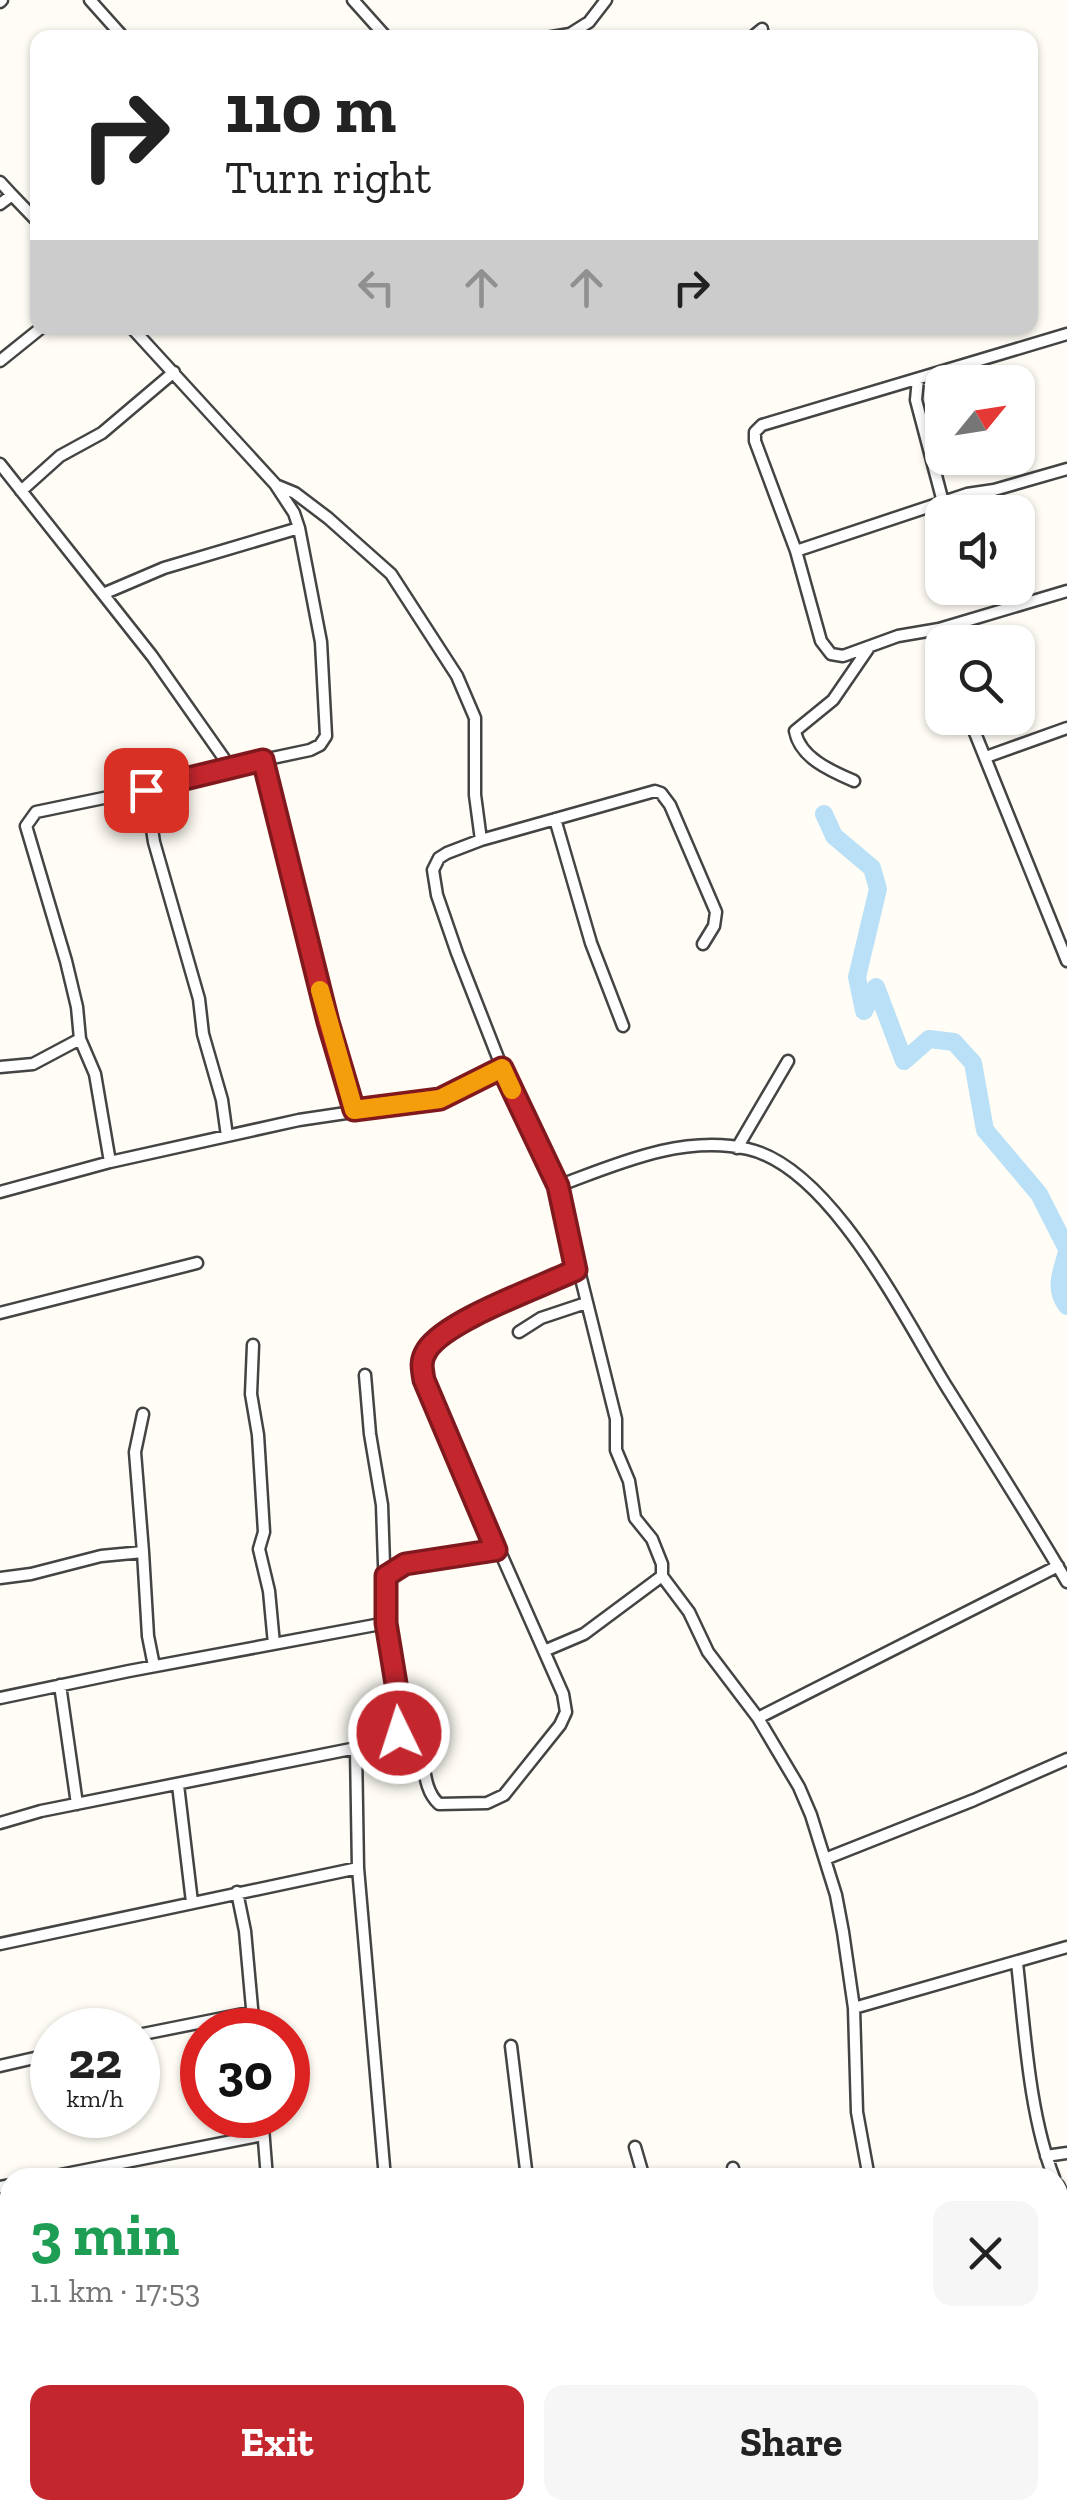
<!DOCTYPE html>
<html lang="en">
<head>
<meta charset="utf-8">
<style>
	body { margin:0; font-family:"Zilla Slab",serif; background:#f6f6f6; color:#222; height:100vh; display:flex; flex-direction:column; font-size:38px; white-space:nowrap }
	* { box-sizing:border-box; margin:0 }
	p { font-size:32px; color:#767676 }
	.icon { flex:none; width:55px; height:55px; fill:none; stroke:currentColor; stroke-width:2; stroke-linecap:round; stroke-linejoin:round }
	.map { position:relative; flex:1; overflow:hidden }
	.side { position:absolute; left:0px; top:2168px; width:1068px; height:352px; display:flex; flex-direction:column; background:#fff; border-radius:30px 30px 0 0; box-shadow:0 2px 8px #0004 }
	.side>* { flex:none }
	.hud { position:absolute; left:30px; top:30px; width:1008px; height:305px; border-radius:20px; box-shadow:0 2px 8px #0004; background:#fff; color:#222; overflow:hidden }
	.needle { width:65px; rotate:60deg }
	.fabs { position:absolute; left:925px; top:365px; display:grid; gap:20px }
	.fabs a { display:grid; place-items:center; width:110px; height:110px; border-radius:20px; background:#fff; box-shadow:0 2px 8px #0004; font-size:50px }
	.speed { position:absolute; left:30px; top:2008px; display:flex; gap:20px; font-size:50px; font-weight:700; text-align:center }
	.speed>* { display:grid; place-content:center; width:130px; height:130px; border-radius:50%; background:#fff; box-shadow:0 2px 8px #0004; line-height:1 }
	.speed small { font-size:25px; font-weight:400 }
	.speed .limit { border:15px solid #d22; background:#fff; color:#111 }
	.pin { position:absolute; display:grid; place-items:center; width:85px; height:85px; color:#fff; margin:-42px; border-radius:20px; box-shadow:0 5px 15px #0006 }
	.me { position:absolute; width:110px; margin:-55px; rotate:356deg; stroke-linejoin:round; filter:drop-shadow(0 0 8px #0008) }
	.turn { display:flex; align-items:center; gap:35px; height:210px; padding:0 30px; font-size:45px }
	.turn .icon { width:130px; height:130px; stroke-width:2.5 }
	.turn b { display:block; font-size:70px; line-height:85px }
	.lanes { display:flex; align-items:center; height:95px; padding:0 30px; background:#0003; justify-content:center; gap:50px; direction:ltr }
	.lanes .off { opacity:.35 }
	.round { display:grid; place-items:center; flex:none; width:105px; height:105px; border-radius:20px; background:#f6f6f6 }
	.overview { display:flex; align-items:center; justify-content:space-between; height:170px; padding:0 30px }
	h1 { font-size:60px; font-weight:700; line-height:75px; color:#1e9e55 }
	.primary-button { display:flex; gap:20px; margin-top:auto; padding:20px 30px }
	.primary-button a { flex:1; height:115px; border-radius:20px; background:#c4262e; color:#fff; font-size:40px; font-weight:700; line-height:115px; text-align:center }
	.primary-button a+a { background:#f6f6f6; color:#222 }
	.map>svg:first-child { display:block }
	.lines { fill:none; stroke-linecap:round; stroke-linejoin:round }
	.river { stroke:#b9e0f7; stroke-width:18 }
	.minor-casing { stroke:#444; stroke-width:15 }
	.minor { stroke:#fff; stroke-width:10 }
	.route-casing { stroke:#7f191e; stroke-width:25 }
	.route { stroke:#c4262e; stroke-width:18 }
	.slow { stroke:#f59e0b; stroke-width:18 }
</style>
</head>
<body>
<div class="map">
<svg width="1067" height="2518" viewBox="0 0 1067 2518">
	<rect width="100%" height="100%" fill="#fffdf5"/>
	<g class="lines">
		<path class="river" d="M824,814L834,836L872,868L878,889L857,977L864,1011L876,987L904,1061L929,1039L954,1042L973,1063L985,1130L1039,1194L1067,1249
			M1067,1252C1062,1271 1053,1288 1067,1306"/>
		<g class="minor-casing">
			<path id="minor" d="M90,0L124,38
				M353,0L387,38
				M0,2L2,0
				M546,38L570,34L589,22L606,0
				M751,38L762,29
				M0,182L12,195
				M0,204L12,195L38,222
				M132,328L275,484L294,513L299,528L164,568L103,594L152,656L230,767L164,784L153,794L146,790L154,842L199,999L203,1034L222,1100L227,1136
				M1067,334L762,425L755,432V441L796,551L821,641L831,654L843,656L898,636L939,629L1067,591
				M0,361L41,328
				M918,379L916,400L943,502
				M0,464L103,594
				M278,486L295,493L328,518L391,574L457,676L475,718V795L481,840
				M21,491L60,456L102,433L174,372
				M977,493L983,512
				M796,551L967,494L994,490L1067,469
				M1006,588L1012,607
				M969,718L1067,961
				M986,757L1067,728
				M263,760L328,1022L354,1110
				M230,767L310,750L320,745L326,736L321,642L299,528
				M854,781C831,771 800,758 795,731L833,700L868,649
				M555,819L591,943L623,1026
				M703,944L714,926L716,912L670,805L661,793L655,791L481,840L447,853L439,858L433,870L437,895L457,953L502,1068L558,1186L616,1419V1450L629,1481L635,1518L652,1539L662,1564V1576L689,1612L708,1652L758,1718L799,1787L811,1815L836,1895L843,1932L854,2008L857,2112L869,2178
				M0,1067L33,1064L80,1039
				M737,1148L788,1061
				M110,1162L95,1074L80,1039L77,1007L66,961L26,826L36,812L152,788
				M558,1186C617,1164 683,1134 748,1149C832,1168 905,1320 948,1389C988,1453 1029,1517 1067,1582
				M0,1192L110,1162L299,1120L440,1099L502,1068
				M0,1313L197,1263
				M519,1332L541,1318L586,1303
				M253,1345L251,1394L258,1435L264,1532L259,1549L269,1591L274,1644
				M365,1375L370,1434L382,1505L386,1623L400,1708L399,1733
				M143,1414L135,1452L143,1552
				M386,1576L405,1564L496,1550
				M0,1578L31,1574L101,1556L143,1552L148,1636L154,1666
				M544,1651L584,1634L662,1576
				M60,1685L77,1804
				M0,1698L129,1671L386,1623
				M758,1718L1058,1566
				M356,1748L358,1868L385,2178
				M178,1785L192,1902
				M0,1823L41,1811L356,1748L405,1733L417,1738C426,1759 421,1788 439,1804L487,1803L504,1795L560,1725L566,1712L563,1694L424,1380C422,1368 420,1361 427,1350C446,1320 541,1287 577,1270
				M825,1859L974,1800L1067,1759
				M237,1892L245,1931L254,2030
				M0,1944L358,1868
				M1017,1963C1025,2032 1029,2114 1054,2178
				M854,2008L1067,1947
				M138,2035L253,2012
				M511,2046L527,2178
				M0,2066L52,2054
				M262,2115L267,2178
				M635,2147L644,2178
				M1046,2156L1067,2153
				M733,2168L734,2178
				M45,2178L263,2135
				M1058,2185L1067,2203
				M0,2187L10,2185
				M0,2320L10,2318
				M1058,2420L1067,2429
				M0,2437L10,2434
				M263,2510L264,2518
				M645,2510L650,2518
				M817,2510L823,2518
				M963,2510L969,2518
				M45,2518L65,2510"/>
		</g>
		<use href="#minor" class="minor"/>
	</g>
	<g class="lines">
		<g class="route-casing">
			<path id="route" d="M146,790L153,794L164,784L263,760L328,1022L354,1110L440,1099L502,1068L558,1186L576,1270C541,1287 446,1320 427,1350C420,1361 422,1368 424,1380L496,1550L405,1564L386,1576V1623L400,1708L399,1733"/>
		</g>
		<use href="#route" class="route"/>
		<path class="slow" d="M320,990L354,1110L440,1099L502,1068L512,1090"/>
	</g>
</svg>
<div class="fabs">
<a><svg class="needle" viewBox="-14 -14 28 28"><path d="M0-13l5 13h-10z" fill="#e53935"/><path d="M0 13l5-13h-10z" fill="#767676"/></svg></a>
<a><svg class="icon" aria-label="sound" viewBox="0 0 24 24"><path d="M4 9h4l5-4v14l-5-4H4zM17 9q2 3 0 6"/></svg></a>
<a><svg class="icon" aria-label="search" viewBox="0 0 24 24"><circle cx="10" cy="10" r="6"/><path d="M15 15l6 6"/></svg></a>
</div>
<div class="speed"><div>22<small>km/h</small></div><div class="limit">30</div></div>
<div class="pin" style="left:146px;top:790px;background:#d93025"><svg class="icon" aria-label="arrive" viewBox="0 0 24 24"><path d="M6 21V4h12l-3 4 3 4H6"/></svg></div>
<svg class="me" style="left:399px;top:1733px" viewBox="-20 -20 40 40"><circle r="17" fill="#c4262e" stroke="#fff" stroke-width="3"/><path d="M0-11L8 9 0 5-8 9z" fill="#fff"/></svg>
<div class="hud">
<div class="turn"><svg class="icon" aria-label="right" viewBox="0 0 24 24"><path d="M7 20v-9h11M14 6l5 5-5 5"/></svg><div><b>110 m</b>Turn right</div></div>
<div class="lanes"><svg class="icon off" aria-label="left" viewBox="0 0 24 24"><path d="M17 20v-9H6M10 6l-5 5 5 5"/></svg><svg class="icon off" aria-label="ahead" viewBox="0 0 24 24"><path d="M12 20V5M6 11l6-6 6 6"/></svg><svg class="icon off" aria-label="ahead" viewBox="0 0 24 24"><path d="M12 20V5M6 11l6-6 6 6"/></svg><svg class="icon" aria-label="right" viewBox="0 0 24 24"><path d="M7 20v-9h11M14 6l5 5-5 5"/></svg></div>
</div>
<section class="side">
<div class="overview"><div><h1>3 min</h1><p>1.1 km · 17:53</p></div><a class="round"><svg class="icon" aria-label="close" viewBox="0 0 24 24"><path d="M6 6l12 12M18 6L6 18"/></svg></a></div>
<div class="primary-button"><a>Exit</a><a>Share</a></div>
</section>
</div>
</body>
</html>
